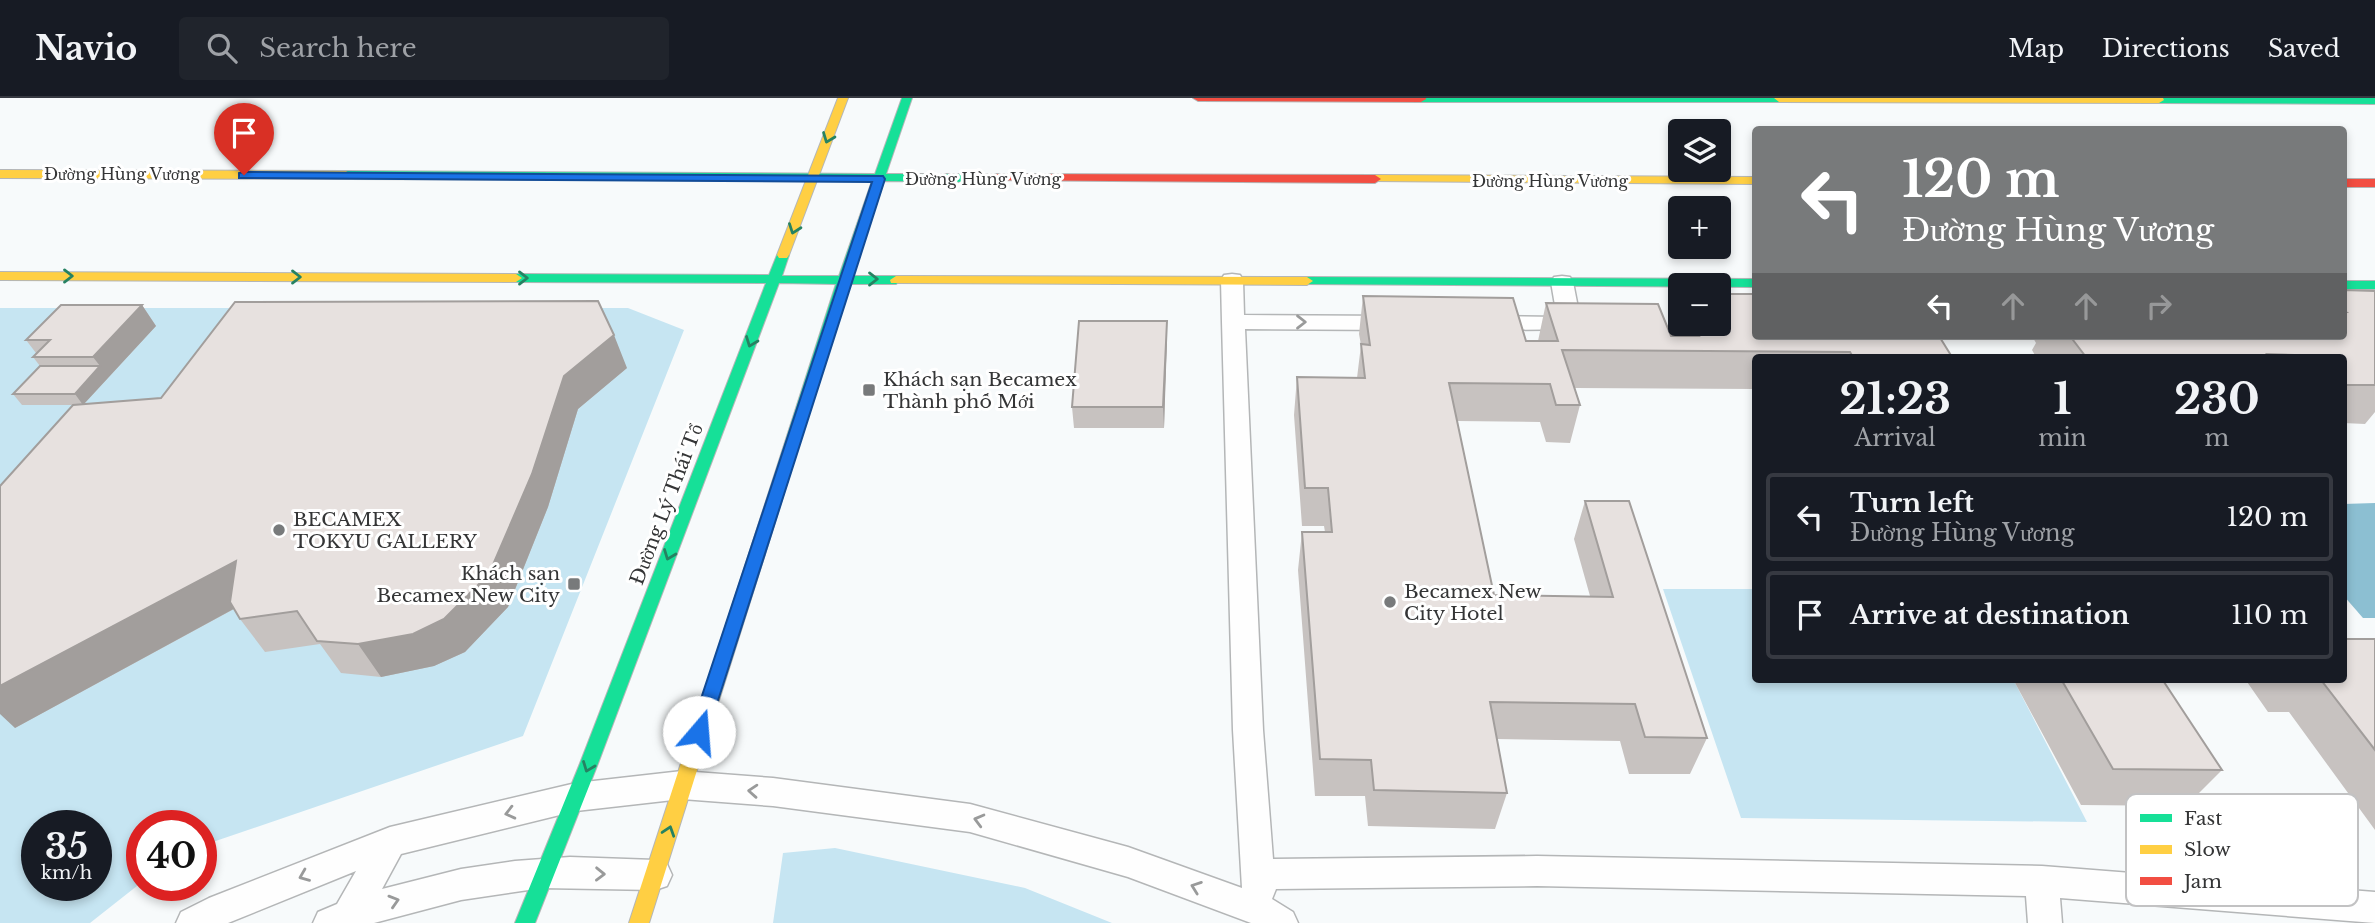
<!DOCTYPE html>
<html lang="en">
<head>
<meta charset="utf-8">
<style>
	body { margin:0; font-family:"Libre Baskerville",serif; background:#20242c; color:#f1f3f6; height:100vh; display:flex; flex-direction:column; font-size:26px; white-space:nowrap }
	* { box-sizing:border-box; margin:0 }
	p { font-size:23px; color:#9ea1a6 }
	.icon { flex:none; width:38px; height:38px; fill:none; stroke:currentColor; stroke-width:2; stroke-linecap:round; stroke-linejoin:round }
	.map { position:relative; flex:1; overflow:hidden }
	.sheet { position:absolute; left:1752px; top:256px; width:595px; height:329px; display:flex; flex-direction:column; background:#171b24; border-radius:7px; box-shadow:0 4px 10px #0003 }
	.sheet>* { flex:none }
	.banner { position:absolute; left:1752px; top:28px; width:595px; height:214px; border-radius:7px; box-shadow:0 4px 10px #0003; background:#787a7b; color:#fff; overflow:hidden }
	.buttons { position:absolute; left:1668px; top:21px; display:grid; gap:14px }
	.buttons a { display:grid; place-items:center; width:63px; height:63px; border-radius:7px; background:#171b24; box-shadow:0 4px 10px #0003; font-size:35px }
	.speed { position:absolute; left:21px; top:712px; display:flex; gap:14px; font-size:35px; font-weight:700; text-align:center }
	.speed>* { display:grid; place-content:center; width:91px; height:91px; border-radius:50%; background:#171b24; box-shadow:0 4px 10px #0003; line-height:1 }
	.speed small { font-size:18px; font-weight:400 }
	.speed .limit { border:10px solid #d22; background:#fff; color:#111 }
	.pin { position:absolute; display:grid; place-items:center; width:60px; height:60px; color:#fff; margin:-72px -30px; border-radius:50% 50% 50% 0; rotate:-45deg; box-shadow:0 0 7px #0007 }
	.pin .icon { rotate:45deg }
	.me { position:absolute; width:77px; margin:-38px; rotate:18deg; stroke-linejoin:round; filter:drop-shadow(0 0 5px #0008) }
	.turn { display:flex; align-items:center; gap:24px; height:147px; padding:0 35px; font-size:32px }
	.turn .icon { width:91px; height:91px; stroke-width:2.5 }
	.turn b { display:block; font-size:49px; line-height:60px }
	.lanes { display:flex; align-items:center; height:66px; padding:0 35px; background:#0003; justify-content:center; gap:35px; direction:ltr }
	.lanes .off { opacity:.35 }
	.eta { display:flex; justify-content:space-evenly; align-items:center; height:119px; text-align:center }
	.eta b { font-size:42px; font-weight:700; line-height:49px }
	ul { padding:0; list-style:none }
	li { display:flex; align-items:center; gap:21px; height:88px; margin:0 14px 10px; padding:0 21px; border:4px solid #363941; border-radius:7px }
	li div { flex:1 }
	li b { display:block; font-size:26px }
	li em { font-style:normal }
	header { display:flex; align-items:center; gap:42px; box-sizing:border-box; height:98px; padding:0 35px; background:#171b24; border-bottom:2px solid #363941 }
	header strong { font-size:33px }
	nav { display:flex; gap:38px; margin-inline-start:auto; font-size:24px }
	.search { width:490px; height:63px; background:#20242c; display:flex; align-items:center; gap:18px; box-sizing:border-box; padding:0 24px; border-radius:7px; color:#9ea1a6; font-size:26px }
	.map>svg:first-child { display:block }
	.green { fill:#c6e5f2; fill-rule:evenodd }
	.water { fill:#8cbfd2 }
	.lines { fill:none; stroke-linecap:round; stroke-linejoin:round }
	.lane-casing { stroke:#b4b6b7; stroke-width:3 }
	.fast-casing { stroke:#b4b6b7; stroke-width:2 }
	.slow-casing { stroke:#b4b6b7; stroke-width:2 }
	.jam-casing { stroke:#b4b6b7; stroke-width:2 }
	.lane { fill:#fefefe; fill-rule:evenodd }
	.fast { fill:#16e098; fill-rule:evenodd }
	.slow { fill:#ffcf43; fill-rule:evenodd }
	.jam { fill:#f24e42; fill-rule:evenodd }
	.wall { fill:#c7c2c0 }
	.shaded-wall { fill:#a29e9c }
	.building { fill:#e7e1df; stroke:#a29e9c; stroke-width:2 }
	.oneway { stroke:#268262 }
	.oneway2 { stroke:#999a9a }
	.route { fill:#1a73e8; stroke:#114b97; stroke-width:2 }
	.poi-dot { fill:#787a7b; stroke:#fff; stroke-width:2.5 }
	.labels { text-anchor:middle; stroke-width:6; stroke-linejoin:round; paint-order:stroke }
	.far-street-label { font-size:16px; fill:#343536; stroke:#fff }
	.poi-label { font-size:19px; fill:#343536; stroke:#fff; text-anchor:start }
	.street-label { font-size:19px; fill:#343536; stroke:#fff }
	.key { fill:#fff; stroke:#c2c2c3; stroke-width:2 }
	.key-label { font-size:19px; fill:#343536 }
</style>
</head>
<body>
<header>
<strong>Navio</strong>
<div class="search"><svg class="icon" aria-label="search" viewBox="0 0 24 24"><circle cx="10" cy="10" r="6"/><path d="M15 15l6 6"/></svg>Search here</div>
<nav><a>Map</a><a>Directions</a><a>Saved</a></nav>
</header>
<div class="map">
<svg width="2375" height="825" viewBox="0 0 2375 825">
	<rect width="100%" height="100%" fill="#f7fafb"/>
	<path class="green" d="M0,210H628L684,232L523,638L201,748V728H142V784L90,825H0ZM37,728H96V788H37Z
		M1663,491H1755V581H2013L2087,724L1741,720Z
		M835,750L1025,790L1112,825H773L783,755Z"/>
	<path class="water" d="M2375,405V520H2363L2343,497V406Z"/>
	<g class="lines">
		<g class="lane-casing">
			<path id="lane" d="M1232,176L1240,177L1243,182L1244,217L1396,218L1404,220L1407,225L1404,230L1396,232L1245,231L1263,632L1273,761L1537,758L2042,768L2375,794V825L2060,800L2062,825H2028L2026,798L1537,788L1276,791L1272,801L1293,814L1298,825H1251L1128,779L970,734L773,708L682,701L576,713L401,756L382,791L461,771L515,763L570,759L655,762L667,766L672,777L667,788L655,792L542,790L461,802L374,825H313L318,814L337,806L356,773L228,825H176L181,814L209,800L390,729L576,685L682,673L773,680L970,706L1128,749L1242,790L1233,632L1222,224L1221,182L1224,177Z
				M1562,178L1570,179L1573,184L1580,220L1586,221L1589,226L1586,231L1487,232L1479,230L1476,225L1479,220L1487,218L1557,219L1551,184L1554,179Z"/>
		</g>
		<g class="fast-casing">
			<path id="fast" d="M902,0H912L886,76H979L985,80L979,84L884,83L852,178H896L902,182L896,186H849L765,456L763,460H751L749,456L836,186L779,185L597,668L535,825H515L579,668L766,185L516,184L510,180L516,176L769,177L777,157L783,153L789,157L782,178H839L872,83L346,81L340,77L346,73L875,76Z
				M1416,0H1784V1L1779,4H1421Z
				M2155,0H2375V6L2159,5L2155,4Z
				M1307,179L1755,181V189L1302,186L1301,183Z
				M2343,183H2375V191H2343Z"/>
		</g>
		<g class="slow-casing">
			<path id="slow" d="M838,0H848L789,157L787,160H779L777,157Z
				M1774,0H2163L2164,2L2159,5L1779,4Z
				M0,72L346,73L352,77L346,81L0,80Z
				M1375,77L1755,79V86L1371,83L1369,81Z
				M0,174L516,176L522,180L516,184L0,182Z
				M896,178L1307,179L1313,183L1307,187L891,185L890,182Z
				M757,450L763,452L765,456L649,825H629L749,456L751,452Z"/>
		</g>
		<g class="jam-casing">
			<path id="jam" d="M1193,0H1426V1L1421,4L1198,3Z
				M979,76L1375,77L1381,81L1375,85L975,82L973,80Z
				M2343,81H2375V89H2343Z"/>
		</g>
		<use href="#lane" class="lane"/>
		<use href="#fast" class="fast"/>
		<use href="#slow" class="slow"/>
		<use href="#jam" class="jam"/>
	</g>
	<path class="wall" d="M2343,192L2375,193V314L2365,326L2343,325V259H2036L2032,252L2036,245L2032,238H2343Z
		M1680,196V226H1718L1952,259H1755V291L1575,290L1580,307L1570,345L1546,344L1540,324L1457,323L1494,497L1590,498L1574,441L1585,403L1707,640L1690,676H1629L1620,643L1497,641L1507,695L1495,731L1368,728L1365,698H1315L1298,472L1302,434H1325L1324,428H1302L1294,317L1297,279L1357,280L1361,247L1359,236L1363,198L1526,243H1538L1546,205L1669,231Z
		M142,207L156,228L84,306L627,270L578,311L548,409L508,509L465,554L434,568L381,579L341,575L320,546L265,554L240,521L234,511L15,630L73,307H22L13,296L40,268L33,259L36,255L26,242Z
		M1167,223L1164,330H1074L1072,309Z
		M2375,541V732L2289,614H2268L2245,581H2343Z
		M2013,581H2162L2222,672L2186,708L2081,707Z"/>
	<path class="shaded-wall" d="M142,207L156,228L83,307L75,296L100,268L93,259Z
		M1167,223V243L1164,330L1163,309Z
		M614,237L627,270L578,311L548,409L508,509L465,554L434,568L381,579L358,546L564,278Z
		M236,463L261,496L15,630L0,616V588Z"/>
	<path class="building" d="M2343,192L2375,193V287H2343V259H2296L2294,257L2267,256L2269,259H2086L2070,238H2343V214H2346L2343,212Z
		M1718,196H1755V238H1939L1952,259H1853L1850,254L1562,252L1580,307H1556L1550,286L1449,285L1494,497L1613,499L1585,403H1629L1707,640L1645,639L1635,606L1490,604L1507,695L1374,692L1371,662L1320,661L1302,434H1332L1328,390H1305L1297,279L1365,280L1361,246L1370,247L1363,198L1513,200L1526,243H1558L1546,205L1658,206L1671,238H1699L1693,226H1718Z
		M598,203L614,237L564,278L532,376L489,476L444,521L413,536L358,546L317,543L297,513L240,521L230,504L236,463L0,588V388L73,307L161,300L235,204Z
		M61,207H142L93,259H33L50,242H26Z
		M1079,223H1167L1163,309H1072Z
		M40,268H100L75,296H13Z
		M2343,541H2375V652L2321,582L2299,581H2343Z
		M2061,581H2162L2222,672L2113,671Z"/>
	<defs><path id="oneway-chevron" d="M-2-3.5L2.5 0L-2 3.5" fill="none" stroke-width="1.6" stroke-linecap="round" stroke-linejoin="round" transform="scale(1.75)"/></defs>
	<g class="oneway">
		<use href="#oneway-chevron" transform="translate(828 40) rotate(111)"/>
		<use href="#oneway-chevron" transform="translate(794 131) rotate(110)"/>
		<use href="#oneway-chevron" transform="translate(68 178)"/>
		<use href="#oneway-chevron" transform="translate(296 179)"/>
		<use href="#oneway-chevron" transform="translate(523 180)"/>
		<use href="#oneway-chevron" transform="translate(873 181)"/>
		<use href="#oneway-chevron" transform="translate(751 244) rotate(111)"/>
		<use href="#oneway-chevron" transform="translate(669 457) rotate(111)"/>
		<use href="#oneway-chevron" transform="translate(588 669) rotate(111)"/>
		<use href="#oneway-chevron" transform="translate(669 733) rotate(-72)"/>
	</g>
	<g class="oneway2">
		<use href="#oneway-chevron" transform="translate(1301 224)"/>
		<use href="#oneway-chevron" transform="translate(753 693) rotate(-176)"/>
		<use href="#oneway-chevron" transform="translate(510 715) rotate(166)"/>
		<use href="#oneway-chevron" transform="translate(979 722) rotate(-165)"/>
		<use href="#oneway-chevron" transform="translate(600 776) rotate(1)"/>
		<use href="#oneway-chevron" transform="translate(304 778) rotate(158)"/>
		<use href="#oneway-chevron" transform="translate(1196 789) rotate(-160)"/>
		<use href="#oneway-chevron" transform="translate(394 803) rotate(-17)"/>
	</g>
	<path class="route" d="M244,74L883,78L885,81L706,640L699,642L693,640L690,634L872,84L239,80V75Z"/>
	<g class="poi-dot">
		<rect x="862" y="285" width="14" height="14" rx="3.5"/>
		<circle cx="279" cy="432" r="7"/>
		<rect x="567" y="479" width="14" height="14" rx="3.5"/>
		<circle cx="1390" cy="504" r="7"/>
	</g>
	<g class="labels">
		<g class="far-street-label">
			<text x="122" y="82">Đường Hùng Vương</text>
			<text x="983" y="87">Đường Hùng Vương</text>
			<text x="1550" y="89">Đường Hùng Vương</text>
		</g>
		<g class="poi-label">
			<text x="883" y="288">Khách sạn Becamex<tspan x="883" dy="22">Thành phố Mới</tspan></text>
			<text x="293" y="428">BECAMEX<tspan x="293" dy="22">TOKYU GALLERY</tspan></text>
			<text x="560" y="482" text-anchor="end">Khách sạn<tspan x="560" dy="22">Becamex New City</tspan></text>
			<text x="1404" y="500">Becamex New<tspan x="1404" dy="22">City Hotel</tspan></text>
		</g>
		<g class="street-label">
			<text transform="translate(666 406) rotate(-69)" y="7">Đường Lý Thái Tổ</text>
		</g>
	</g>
	<rect x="2126" y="696" width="232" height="112" rx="10" class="key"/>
	<rect x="2140" y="716" width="32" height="8" fill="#16e098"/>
	<rect x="2140" y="747" width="32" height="9" fill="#ffcf43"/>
	<rect x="2140" y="779" width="32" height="8" fill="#f24e42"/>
	<g class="key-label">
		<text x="2184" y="727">Fast</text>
		<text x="2184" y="758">Slow</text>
		<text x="2184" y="790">Jam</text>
	</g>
</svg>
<div class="buttons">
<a><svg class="icon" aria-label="layers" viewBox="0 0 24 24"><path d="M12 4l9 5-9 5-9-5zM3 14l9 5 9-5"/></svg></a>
<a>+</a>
<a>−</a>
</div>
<div class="speed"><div>35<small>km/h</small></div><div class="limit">40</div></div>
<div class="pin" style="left:244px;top:77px;background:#d93025"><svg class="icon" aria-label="arrive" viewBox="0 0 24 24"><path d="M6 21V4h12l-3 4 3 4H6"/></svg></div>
<svg class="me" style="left:699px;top:634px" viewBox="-20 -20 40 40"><circle r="19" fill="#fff"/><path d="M0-13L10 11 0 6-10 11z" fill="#1a73e8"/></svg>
<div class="banner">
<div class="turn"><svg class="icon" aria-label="left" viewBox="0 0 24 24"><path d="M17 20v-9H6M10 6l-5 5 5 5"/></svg><div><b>120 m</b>Đường Hùng Vương</div></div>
<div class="lanes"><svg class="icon" aria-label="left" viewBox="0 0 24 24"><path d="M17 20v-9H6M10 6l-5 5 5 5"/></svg><svg class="icon off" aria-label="ahead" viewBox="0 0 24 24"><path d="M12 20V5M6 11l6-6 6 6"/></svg><svg class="icon off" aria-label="ahead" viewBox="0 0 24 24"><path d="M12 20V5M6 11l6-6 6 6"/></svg><svg class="icon off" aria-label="right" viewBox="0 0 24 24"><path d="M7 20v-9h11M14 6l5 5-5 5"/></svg></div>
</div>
<section class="sheet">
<div class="eta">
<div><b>21:23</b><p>Arrival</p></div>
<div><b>1</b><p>min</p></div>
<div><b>230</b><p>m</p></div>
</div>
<ul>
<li><svg class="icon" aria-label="left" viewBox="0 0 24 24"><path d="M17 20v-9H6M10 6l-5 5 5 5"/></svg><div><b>Turn left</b><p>Đường Hùng Vương</p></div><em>120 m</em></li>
<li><svg class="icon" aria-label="arrive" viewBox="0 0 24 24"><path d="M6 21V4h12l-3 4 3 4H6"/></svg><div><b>Arrive at destination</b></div><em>110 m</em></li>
</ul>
</section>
</div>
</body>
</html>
